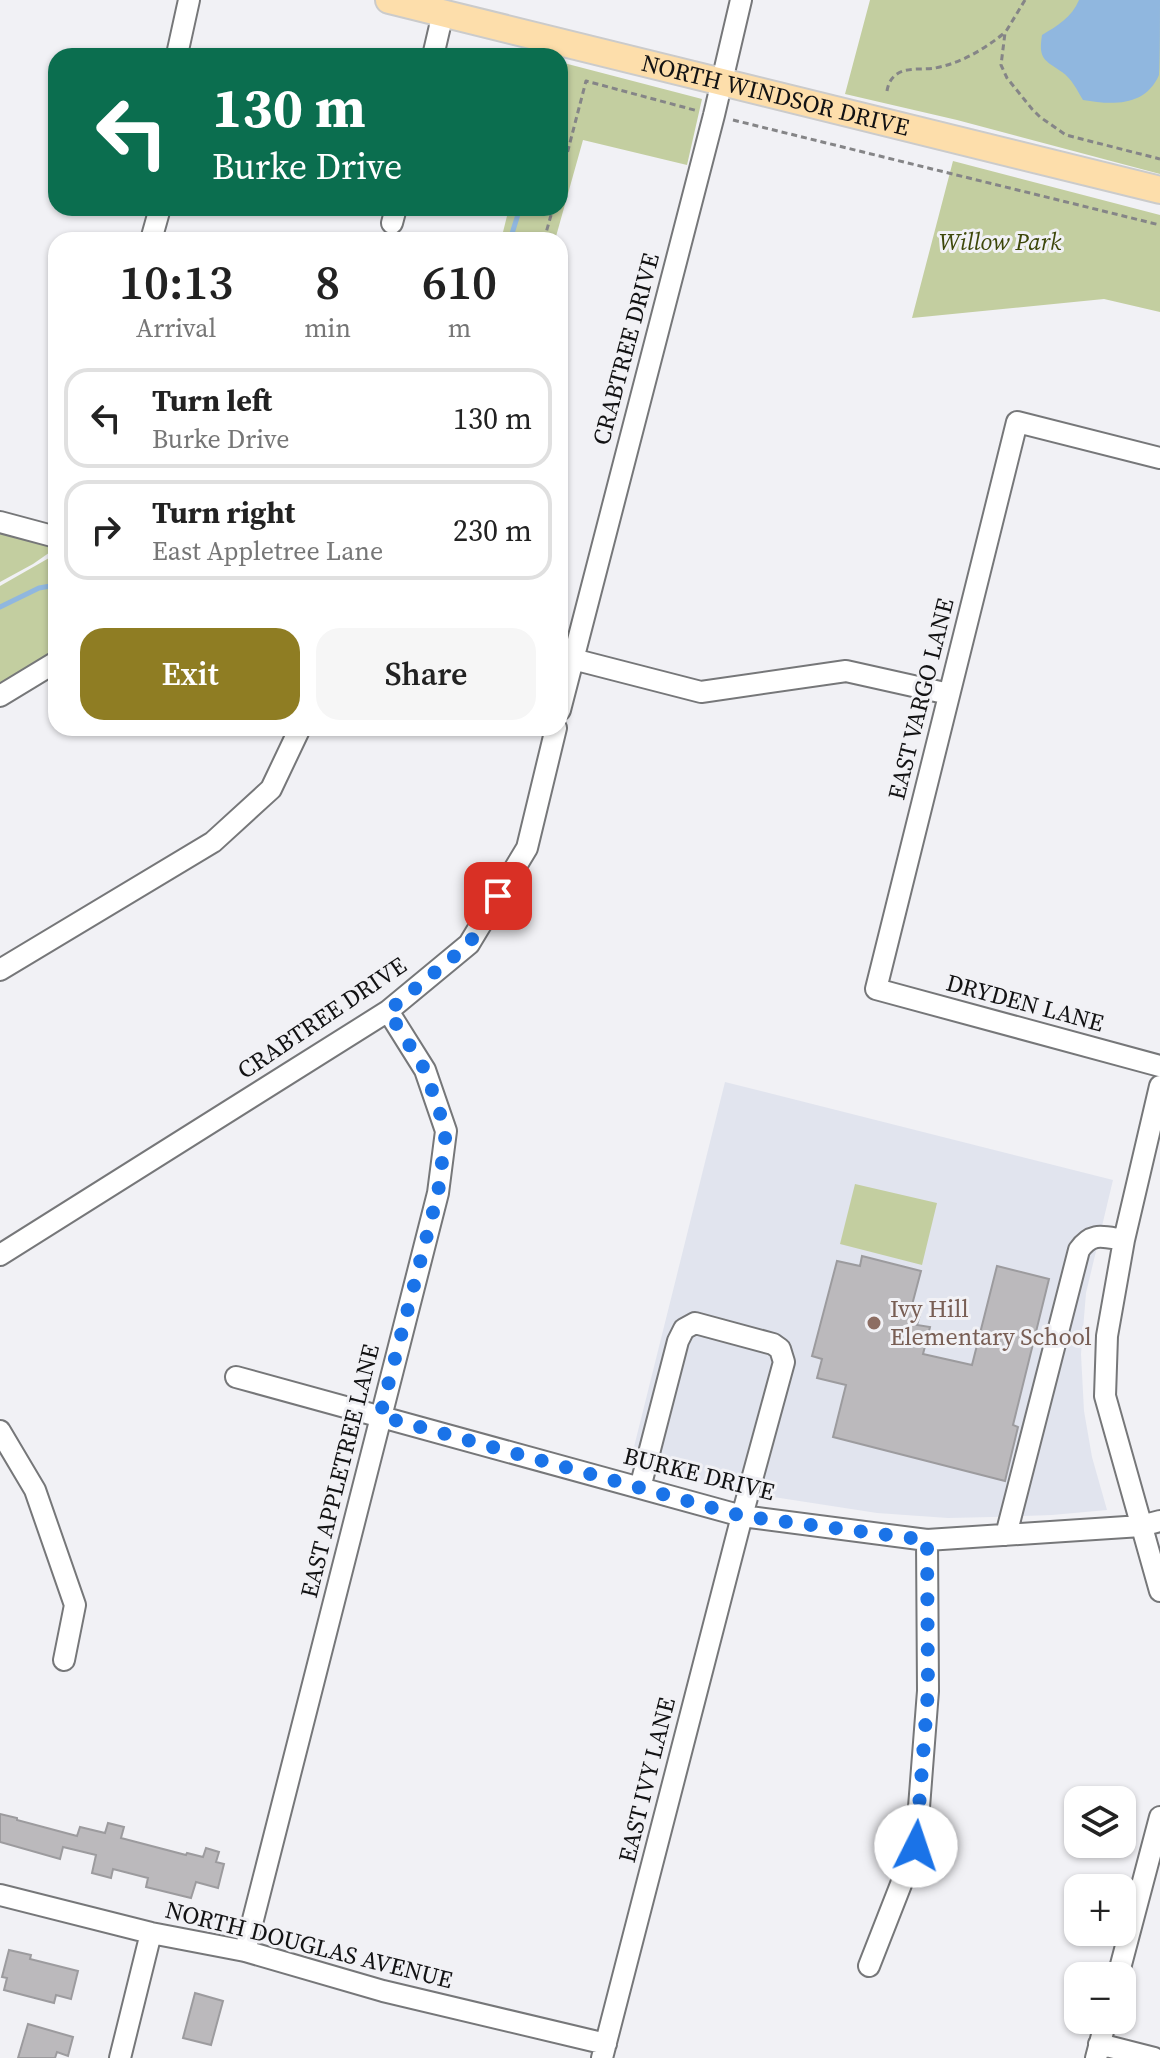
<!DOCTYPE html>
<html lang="en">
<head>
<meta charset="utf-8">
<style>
	body { margin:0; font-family:"Source Serif 4",serif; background:#f6f6f6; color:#222; height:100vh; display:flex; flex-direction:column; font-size:30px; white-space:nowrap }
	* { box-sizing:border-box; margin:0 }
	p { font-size:26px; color:#767676 }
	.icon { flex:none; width:44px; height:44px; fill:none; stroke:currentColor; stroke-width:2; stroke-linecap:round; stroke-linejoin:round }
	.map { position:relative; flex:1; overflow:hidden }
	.side { position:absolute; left:48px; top:232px; width:520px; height:504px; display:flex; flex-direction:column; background:#fff; border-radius:24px; box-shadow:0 2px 6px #0004 }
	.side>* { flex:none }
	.banner { position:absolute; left:48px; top:48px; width:520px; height:168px; border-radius:24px; box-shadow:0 2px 6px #0004; background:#0b6e4f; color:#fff; overflow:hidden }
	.tools { position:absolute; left:1064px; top:1786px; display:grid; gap:16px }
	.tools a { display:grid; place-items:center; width:72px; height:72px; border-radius:16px; background:#fff; box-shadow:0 2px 6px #0004; font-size:40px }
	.pin { position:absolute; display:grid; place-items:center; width:68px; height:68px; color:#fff; margin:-34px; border-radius:16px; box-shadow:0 4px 12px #0006 }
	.me { position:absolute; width:88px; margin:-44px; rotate:4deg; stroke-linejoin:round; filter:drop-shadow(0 0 6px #0008) }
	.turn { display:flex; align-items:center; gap:28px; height:168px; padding:0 32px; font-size:36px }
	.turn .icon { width:104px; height:104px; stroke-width:2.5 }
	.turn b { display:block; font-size:56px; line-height:68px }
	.eta { display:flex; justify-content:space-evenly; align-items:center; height:136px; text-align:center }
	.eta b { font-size:48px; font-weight:600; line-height:56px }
	.action { display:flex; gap:16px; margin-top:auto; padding:16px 32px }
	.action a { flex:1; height:92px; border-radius:24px; background:#8f7d23; color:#fff; font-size:32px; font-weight:600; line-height:92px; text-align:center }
	.action a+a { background:#f6f6f6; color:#222 }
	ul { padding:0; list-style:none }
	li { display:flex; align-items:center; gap:24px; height:100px; margin:0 16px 12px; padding:0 16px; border:4px solid #e0e0e0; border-radius:24px }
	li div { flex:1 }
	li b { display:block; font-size:30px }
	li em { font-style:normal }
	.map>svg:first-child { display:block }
	.built { fill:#e1e4ee }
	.green { fill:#c3cea0 }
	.water { fill:#90b7df }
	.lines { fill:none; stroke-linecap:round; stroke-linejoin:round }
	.stream { stroke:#90b7df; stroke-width:5 }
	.building { fill:#bbb9bc; stroke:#9c9b9e; stroke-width:2 }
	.minor-casing { stroke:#767779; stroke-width:24 }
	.major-casing { stroke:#cbcbcb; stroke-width:30 }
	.path { stroke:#858587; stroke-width:3; stroke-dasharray:6 4; stroke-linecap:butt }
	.minor { stroke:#fff; stroke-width:20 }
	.major { stroke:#fddeab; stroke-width:26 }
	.route { stroke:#1a73e8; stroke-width:14; stroke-dasharray:0 25.2 }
	.education-dot { fill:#8d6e63; stroke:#f1f1f5; stroke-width:3 }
	.labels { text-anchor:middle; stroke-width:6; stroke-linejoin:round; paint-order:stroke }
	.street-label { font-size:24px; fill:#121213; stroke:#f1f1f5 }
	.park-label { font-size:24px; font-style:italic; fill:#3d470a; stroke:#f1f1f5 }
	.education-label { font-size:24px; fill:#785e54; stroke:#f1f1f5; text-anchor:start }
</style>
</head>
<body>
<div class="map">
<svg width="1160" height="2058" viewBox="0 0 1160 2058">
	<rect width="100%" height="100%" fill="#f1f1f5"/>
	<path class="built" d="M725,1082L1113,1180L1086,1293L1081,1354L1084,1411L1092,1457L1107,1510L1052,1515L992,1517L948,1518L877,1513L767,1496L630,1463Z"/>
	<path class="green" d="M870,0H1160V174L957,120L845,94Z
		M560,62L702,99L687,165L583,140L555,240H501L509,208H560Z
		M953,161L1160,215V312L1104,299L912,318Z
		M0,532L56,546V548L33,564L0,582Z
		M56,554V649L0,684V586Z
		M855,1184L937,1203L922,1265L840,1244Z"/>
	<path class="water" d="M1079,0H1160C1160,14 1160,65 1159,75C1145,107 1112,105 1083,100C1077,90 1072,79 1062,72C1045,60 1038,60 1042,35C1057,26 1072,17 1079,0Z"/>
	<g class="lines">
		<path class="stream" d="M510,240L520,208
			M0,607L39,588L56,585"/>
	</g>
	<path class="building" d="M862,1256L921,1271L912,1305L922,1308L917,1325L930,1327L923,1354L972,1365L997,1266L1049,1279L1013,1425L1018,1427L1005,1481L833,1437L846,1385L817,1378L822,1359L812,1356L837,1261L860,1266Z
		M0,1814L17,1818V1820L77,1836L80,1827L105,1833L108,1823L124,1827L121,1838L186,1855L187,1853L203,1857L206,1848L219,1852L216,1862L224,1864L218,1888L196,1882L191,1898L146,1887L148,1878L113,1869L111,1878L92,1873L96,1855L63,1847L60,1859L0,1842Z
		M9,1950L31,1955L30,1959L78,1971L71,1999L56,1995L54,2003L4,1990L7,1978L2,1977Z
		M195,1993L223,2001L211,2045L183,2038Z
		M28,2024L73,2037L68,2056L57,2052L55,2058H18Z"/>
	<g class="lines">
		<g class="minor-casing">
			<path id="minor" d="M179,56L178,50L189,0
				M433,56L443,13
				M392,223L396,208
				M151,240L160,208
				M1160,458L1017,422L876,989L1160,1066
				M0,522L56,537
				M561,656L701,692L846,671L949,694
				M0,696L56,662
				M560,710L714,115L741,0
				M0,970L213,842L271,789L300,728
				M1160,1086L1124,1240L1107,1336L1105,1396L1160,1591
				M0,1255L388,1011L469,944L527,848L556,728
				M236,1377L742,1516L927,1540L1141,1526L1160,1521
				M0,1431L35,1490L75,1605L64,1660
				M1006,1535L1079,1250C1092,1231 1104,1237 1124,1240
				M0,1895L151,1933L245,1951L383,1991L606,2044
				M245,1951L438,1193L446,1131L425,1070L388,1011
				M869,1966L916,1846L928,1691L927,1540
				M1118,1976L1160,1817
				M1099,2044L1154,2058
				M120,2058L151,1933
				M602,2058L742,1516L784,1362L780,1349L773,1344L695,1323L684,1329L678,1341L640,1488
				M1096,2058L1106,2020"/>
		</g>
		<g class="major-casing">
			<g id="major">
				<path id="s1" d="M389,0L1160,190"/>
			</g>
		</g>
		<path class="path" d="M1025,0L1005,33L1001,65L1007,78L1032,109L1040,117L1066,135L1160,159
			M887,91C888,84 891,78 897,74C907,67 923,70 935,68C961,63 983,50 1003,34
			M733,120L1160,225
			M560,181L586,81L698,111
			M544,240L553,208"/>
		<use href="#minor" class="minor"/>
		<use href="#major" class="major"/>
	</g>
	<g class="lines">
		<path class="route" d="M498,896L469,944L388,1011L425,1070L446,1131L438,1193L380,1416L742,1516L927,1540L928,1691L916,1846"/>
	</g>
	<circle class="education-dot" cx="874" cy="1323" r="8"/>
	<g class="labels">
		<g class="street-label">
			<text dy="8" stroke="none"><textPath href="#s1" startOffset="398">NORTH WINDSOR DRIVE</textPath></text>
			<text transform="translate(626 349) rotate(-75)" y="8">CRABTREE DRIVE</text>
			<text transform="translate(921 699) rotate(-76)" y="8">EAST VARGO LANE</text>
			<text transform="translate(1025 1003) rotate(15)" y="8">DRYDEN LANE</text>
			<text transform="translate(322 1018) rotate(-34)" y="8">CRABTREE DRIVE</text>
			<text transform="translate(340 1471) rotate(-76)" y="8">EAST APPLETREE LANE</text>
			<text transform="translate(699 1474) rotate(14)" y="8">BURKE DRIVE</text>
			<text transform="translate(647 1780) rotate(-76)" y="8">EAST IVY LANE</text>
			<text transform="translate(309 1945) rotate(14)" y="8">NORTH DOUGLAS AVENUE</text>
		</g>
		<g class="park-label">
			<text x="1000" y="250">Willow Park</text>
		</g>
		<g class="education-label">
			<text x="890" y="1317">Ivy Hill<tspan x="890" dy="28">Elementary School</tspan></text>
		</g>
	</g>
</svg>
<div class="tools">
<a><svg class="icon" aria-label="layers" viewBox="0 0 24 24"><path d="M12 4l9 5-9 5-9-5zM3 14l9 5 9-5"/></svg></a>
<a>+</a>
<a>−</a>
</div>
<div class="pin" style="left:498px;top:896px;background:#d93025"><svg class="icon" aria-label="arrive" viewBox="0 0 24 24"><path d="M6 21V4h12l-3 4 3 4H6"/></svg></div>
<svg class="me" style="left:916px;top:1846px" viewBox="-20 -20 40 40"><circle r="19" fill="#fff"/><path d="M0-13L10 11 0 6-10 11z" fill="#1a73e8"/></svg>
<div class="banner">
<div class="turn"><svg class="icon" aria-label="left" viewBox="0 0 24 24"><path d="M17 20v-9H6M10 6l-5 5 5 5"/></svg><div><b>130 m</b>Burke Drive</div></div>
</div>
<section class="side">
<div class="eta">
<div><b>10:13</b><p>Arrival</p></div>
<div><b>8</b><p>min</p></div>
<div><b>610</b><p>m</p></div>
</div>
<ul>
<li><svg class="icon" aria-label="left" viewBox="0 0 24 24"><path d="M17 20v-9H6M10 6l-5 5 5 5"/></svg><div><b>Turn left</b><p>Burke Drive</p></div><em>130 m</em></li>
<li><svg class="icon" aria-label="right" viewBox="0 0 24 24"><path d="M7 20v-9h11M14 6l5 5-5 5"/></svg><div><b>Turn right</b><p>East Appletree Lane</p></div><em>230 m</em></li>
</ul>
<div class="action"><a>Exit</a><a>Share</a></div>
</section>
</div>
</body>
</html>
